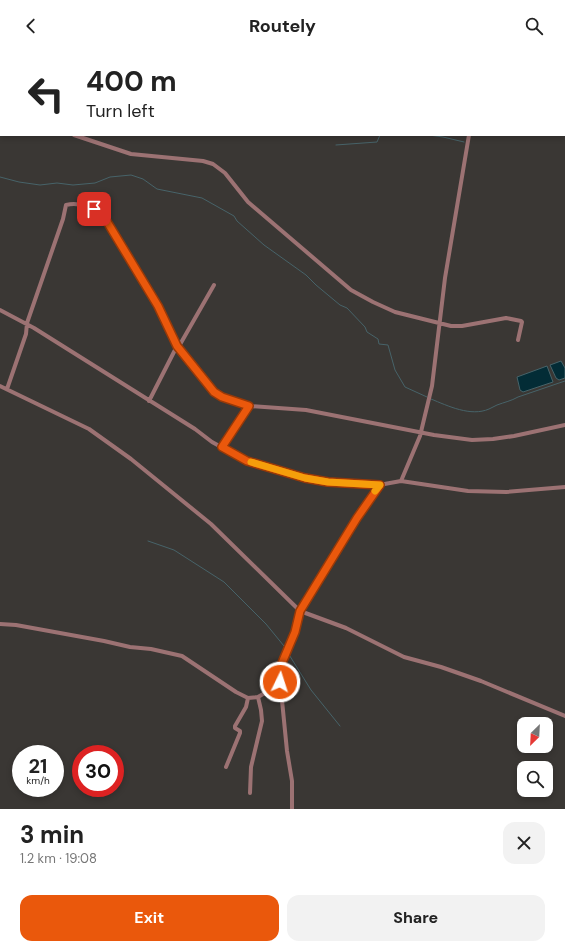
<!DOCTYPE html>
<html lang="en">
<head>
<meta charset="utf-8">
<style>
	body { margin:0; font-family:"DM Sans",sans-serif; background:#f2f2f2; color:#222; height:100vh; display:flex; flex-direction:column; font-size:15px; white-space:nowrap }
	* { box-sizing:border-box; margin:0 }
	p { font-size:13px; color:#767676 }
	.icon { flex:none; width:22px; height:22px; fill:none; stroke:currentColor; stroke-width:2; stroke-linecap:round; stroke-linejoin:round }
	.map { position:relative; height:757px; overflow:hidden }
	.side { display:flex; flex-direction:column; background:#fff; flex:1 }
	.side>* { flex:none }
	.guide { position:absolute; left:0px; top:0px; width:565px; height:84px; box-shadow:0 2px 6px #0003; background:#fff; color:#222; overflow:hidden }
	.needle { width:26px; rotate:204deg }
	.buttons { position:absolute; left:517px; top:665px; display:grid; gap:8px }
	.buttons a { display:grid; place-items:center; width:36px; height:36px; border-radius:8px; background:#fff; box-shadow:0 2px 6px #0003; font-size:20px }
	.speed { position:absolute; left:12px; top:693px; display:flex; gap:8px; font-size:20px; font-weight:700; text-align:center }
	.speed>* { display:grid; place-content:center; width:52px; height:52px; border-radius:50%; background:#fff; box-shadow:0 2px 6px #0003; line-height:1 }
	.speed small { font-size:10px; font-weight:400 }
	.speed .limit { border:6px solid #d22; background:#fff; color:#111 }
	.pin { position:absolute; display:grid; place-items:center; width:34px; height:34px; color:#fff; margin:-17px; border-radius:8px; box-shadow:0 2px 6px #0006 }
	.me { position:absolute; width:44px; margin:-22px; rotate:4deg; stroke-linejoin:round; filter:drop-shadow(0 0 3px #0008) }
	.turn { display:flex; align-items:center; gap:14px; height:84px; padding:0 20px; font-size:18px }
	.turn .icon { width:52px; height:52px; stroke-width:2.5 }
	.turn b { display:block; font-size:28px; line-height:34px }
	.round { display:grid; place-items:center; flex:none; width:42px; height:42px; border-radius:12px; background:#f2f2f2 }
	.head { display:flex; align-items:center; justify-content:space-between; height:68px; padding:0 20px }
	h1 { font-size:24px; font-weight:700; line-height:30px }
	.primary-button { display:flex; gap:8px; margin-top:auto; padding:8px 20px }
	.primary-button a { flex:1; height:46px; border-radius:12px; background:#ea580c; color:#fff; font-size:16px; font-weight:700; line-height:46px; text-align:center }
	.primary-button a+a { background:#f2f2f2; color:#222 }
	header { display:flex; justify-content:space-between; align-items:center; height:52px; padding:0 20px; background:#fff; font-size:18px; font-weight:700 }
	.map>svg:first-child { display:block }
	.water { fill:#032c36; stroke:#476369 }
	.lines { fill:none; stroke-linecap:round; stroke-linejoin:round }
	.stream { stroke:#476369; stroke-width:1 }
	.minor { stroke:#9c7273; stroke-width:4 }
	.route-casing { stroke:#983908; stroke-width:10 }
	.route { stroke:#ea580c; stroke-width:7 }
	.slow { stroke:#f59e0b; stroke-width:7 }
</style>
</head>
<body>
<header><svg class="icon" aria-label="back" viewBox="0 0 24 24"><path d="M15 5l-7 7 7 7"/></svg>Routely<svg class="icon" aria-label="search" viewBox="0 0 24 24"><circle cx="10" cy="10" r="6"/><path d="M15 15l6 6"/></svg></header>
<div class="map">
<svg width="565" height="757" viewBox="0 0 565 757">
	<rect width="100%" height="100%" fill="#3a3734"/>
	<path class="water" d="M561,309L565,316V326L559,328L556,326L550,313Z
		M547,314L553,330L523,340L520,338L517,325Z"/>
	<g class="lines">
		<path class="stream" d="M429,83L443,85L464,90
			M336,93L377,90L380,83
			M0,125L19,130L40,133L57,131L73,133L95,131L110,125L131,123L143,127L157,137L202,146L234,164L237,169L264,193L306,223L316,233L340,253L347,256L365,275L367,280L378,287L379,292L388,293L395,318L405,335L427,345
			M431,347C448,354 471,365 489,357C492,356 494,354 497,353C505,350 511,349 518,345L565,329
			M148,489L174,498L224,530L266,572L284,594
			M288,601L311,638L340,674"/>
		<path class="minor" d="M149,0L150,1
			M352,0L354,1
			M252,1L253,0
			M319,1L320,0
			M482,1V0
			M0,51H1
			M564,67H565
			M74,83L131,102L203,109L213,112L225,121L248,150L351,238L373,250L395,260L451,274H462L506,266L521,269L522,270L518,288
			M0,258L34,276L195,377L212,390L247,409L264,415L305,426L328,430L379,433
			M177,294L214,339L222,345L249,354L306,358L434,383L472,388L493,387L514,384L565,373
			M178,296L214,233
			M0,334L89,377L131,407L211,472L300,559L346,576L404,605L441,615L481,629L565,664
			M7,337L26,282L27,271L63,167L66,153C79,150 92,155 103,163L158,254L177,292V294L149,349
			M222,395L249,354
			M401,429L468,439L506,440L565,435
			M0,572L16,573L104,589L130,595L151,597L182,604L236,640L248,646L258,645L275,635L281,630
			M226,715L240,681V679L235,676V674L246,655L248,646
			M250,741L251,715L262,669L261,658L258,645
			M292,757V729L287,699L279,618L295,580L300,559L357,466L379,433L401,429L420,384L432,334L445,226L469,83"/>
	</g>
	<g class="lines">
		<g class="route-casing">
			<path id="route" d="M94,157L103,163L158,254L177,294L214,340L222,345L249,354L222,395L247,409L305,426L328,430L380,433L357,466L300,559L295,580L279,618L280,630"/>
		</g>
		<use href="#route" class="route"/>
		<path class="slow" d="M251,410L305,426L328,430L380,433L375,439"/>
	</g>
</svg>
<div class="buttons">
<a><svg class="needle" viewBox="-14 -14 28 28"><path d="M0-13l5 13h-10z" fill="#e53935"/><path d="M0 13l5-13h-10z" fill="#767676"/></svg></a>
<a><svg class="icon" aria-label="search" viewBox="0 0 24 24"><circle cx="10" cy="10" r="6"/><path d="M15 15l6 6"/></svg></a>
</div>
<div class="speed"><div>21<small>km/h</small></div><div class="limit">30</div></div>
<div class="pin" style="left:94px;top:157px;background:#d93025"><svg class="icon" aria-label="arrive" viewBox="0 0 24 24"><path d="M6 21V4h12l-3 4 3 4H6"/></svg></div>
<svg class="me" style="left:280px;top:630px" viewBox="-20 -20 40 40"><circle r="17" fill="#ea580c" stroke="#fff" stroke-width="3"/><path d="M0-11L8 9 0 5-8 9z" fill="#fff"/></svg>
<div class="guide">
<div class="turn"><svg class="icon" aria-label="left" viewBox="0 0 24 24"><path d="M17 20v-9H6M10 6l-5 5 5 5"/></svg><div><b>400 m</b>Turn left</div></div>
</div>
</div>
<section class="side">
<div class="head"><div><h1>3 min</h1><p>1.2 km · 19:08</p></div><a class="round"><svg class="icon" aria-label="close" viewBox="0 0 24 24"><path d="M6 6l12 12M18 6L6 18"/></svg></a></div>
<div class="primary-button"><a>Exit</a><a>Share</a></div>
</section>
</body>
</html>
